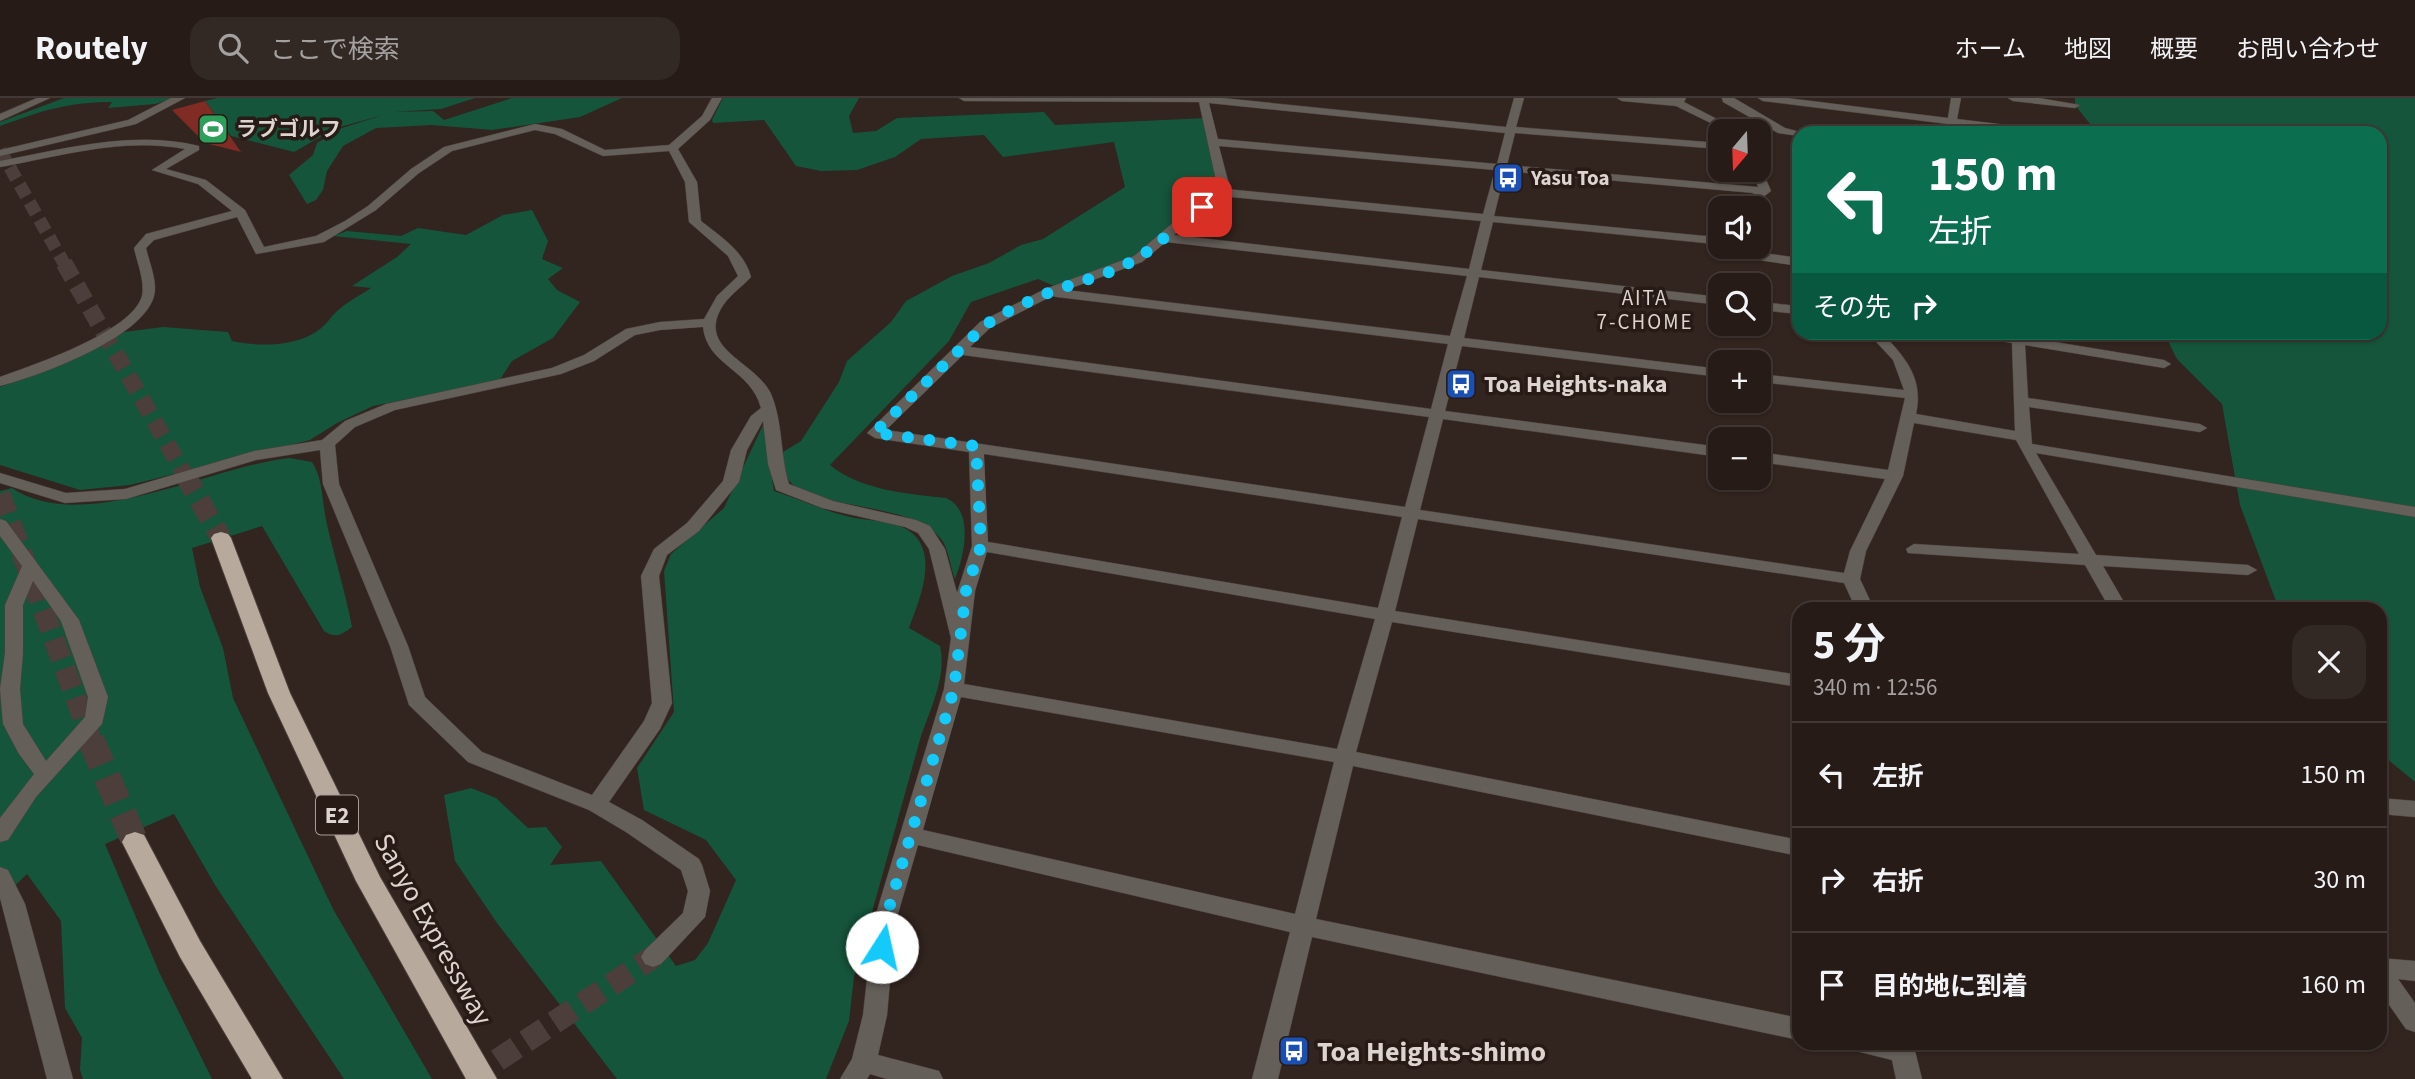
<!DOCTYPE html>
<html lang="ja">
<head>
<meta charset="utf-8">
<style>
	body { margin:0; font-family:"Source Sans 3","Noto Sans JP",sans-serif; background:#322824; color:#f1f3f6; height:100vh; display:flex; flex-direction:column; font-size:26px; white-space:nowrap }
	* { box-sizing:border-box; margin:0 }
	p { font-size:23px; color:#a4a1a1 }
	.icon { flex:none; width:38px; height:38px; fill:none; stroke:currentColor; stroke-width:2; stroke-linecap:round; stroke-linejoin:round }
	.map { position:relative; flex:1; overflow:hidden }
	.side { position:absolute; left:1792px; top:504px; width:595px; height:448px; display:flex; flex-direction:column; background:#261b17; border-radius:21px; box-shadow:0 2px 5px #0004,0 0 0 2px #423936 }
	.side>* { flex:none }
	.top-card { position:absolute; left:1792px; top:28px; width:595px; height:214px; border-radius:21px; box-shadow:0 2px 5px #0004,0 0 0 2px #423936; background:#0b6e4f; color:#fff; overflow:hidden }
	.needle { width:46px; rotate:199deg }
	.buttons { position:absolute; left:1708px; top:21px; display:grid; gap:14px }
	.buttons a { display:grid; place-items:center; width:63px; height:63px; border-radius:14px; background:#261b17; box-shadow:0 2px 5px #0004,0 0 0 2px #423936; font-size:35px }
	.pin { position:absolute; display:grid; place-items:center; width:60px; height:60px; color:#fff; margin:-30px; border-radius:14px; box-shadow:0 4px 10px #0006 }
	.me { position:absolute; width:77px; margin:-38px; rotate:10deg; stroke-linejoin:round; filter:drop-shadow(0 0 5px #0008) }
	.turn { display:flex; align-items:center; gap:24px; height:147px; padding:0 21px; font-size:32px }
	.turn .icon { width:91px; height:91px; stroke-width:2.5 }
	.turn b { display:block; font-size:49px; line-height:60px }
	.then { display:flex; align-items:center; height:66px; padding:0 21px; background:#0003; gap:14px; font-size:26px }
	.round { display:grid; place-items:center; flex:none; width:74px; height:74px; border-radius:21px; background:#322824 }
	.overview { display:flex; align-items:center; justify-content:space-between; height:119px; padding:0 21px }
	h1 { font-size:42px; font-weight:700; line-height:52px }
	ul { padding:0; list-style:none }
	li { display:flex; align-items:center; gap:21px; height:105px; padding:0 21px; border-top:2px solid #423936 }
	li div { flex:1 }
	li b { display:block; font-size:26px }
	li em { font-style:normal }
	header { display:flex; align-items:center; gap:42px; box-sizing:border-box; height:98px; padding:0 35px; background:#261b17; border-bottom:2px solid #423936 }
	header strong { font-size:33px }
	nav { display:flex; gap:38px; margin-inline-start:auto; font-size:24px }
	.search { width:490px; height:63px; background:#322824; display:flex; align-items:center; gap:18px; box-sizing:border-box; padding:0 24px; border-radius:21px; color:#a4a1a1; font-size:26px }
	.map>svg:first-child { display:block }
	.green { fill:#15553b }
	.building { fill:#812b25 }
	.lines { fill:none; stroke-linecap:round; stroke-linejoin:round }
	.minor-tunnel { stroke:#4c3e3a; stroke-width:23; stroke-dasharray:23 11; stroke-linecap:butt }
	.highway-tunnel-far3 { stroke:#4c3e3a; stroke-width:13; stroke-dasharray:13 7; stroke-linecap:butt }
	.highway-tunnel-far2 { stroke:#4c3e3a; stroke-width:17; stroke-dasharray:17 9; stroke-linecap:butt }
	.highway-tunnel-far1 { stroke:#4c3e3a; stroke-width:21; stroke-dasharray:21 10; stroke-linecap:butt }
	.highway-tunnel { stroke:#4c3e3a; stroke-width:27; stroke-dasharray:27 13; stroke-linecap:butt }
	.minor-casing { stroke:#4d403b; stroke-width:1 }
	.highway-casing { stroke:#4d403b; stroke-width:2 }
	.minor { fill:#645f59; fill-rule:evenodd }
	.highway { fill:#b7aa9d; fill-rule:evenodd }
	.route { stroke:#13cafb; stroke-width:12; stroke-dasharray:0 21.6 }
	.labels { text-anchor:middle; stroke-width:7; stroke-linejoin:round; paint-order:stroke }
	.far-poi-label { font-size:21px; font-weight:bold; fill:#ddd4d0; stroke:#281b15; text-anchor:start }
	.far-neighbourhood-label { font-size:21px; letter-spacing:2px; fill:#ddd4d0; stroke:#281b15 }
	.shield { fill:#281b15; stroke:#a79c98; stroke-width:2 }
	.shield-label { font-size:23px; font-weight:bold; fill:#ddd4d0 }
	.poi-label { font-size:24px; font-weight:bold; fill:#ddd4d0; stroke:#281b15; text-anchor:start }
	.near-street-label { font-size:28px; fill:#ddd4d0; stroke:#281b15 }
	.near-poi-label { font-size:28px; font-weight:bold; fill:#ddd4d0; stroke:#281b15; text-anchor:start }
</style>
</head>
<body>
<header>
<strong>Routely</strong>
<div class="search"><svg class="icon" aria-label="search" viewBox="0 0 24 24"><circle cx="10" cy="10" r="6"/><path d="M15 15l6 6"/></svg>ここで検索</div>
<nav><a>ホーム</a><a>地図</a><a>概要</a><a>お問い合わせ</a></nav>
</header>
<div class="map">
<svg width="2415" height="981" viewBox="0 0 2415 981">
	<rect width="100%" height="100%" fill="#32241f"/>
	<path class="green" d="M64,0H174L155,6L108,10L112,4C66,4 42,13 0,28V24Z
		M217,0H475L441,11L393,14L433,13L444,22L512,0H622L580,19L492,32L432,27L376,30L343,48L327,73L323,92L316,102L307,106L289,77L313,57L317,45L342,30L383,17L336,30L294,54L231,38L205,3Z
		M723,0H859L849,18L853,35L876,33L897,20L1044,14L1055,27L1207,20L1219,94L1138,161L1054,188L1038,181L971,204L949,243L830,367C860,392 908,396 946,400C975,413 964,458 955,481C950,469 949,451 941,441C917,410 850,411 815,397C807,394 797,391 791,385C783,377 783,364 783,354L801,343L839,284L847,263L891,224L906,203L952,178L989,165L1021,147L1043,141L1125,89L1114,44L1003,59L984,37L921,41L895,59L857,72L821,73L796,68L764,22L713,25L712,22Z
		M2075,0H2415V684L2380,655V511H2279L2240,407L2222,306L2177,261L2164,235L2380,234V35H2088L2094,31L2075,7Z
		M532,112L548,143L542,161L563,170L548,181L557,192L580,204L553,240L512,263L499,283L373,308L337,325L310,342L130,387L80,392L0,367V289L59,266L124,234L163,229L228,234L232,243C259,249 297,249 320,231C326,227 330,220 335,215C345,205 359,198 371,190L352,188L397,159L411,146L333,138L347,133L401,138L418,130L466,137L503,117Z
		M763,327L774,393C799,401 824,413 850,419C867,423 886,422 902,429C943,447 920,501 909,530L940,548C947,577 931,610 921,638L854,879L849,923L826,981H617L497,825L455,763L444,697L471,690L496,700L528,730L546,729L562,749L550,767L601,763L676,868L695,862L708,845L736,782L706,742L644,712L637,670L674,614L664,473L671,456L724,410Z
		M290,360L312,364C323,381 322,402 326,422C334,458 345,492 352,529C341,537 336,541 324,533L262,428L192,450L200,489L223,550L233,600L333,811L432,981H344L215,787L174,716L105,746L160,876L212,981H83L80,972L82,940L65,910L61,823L27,776L0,802V393L12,390C83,438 211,368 290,360Z"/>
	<path class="building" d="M205,3L241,54L205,45L172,12Z"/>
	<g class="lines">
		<path class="minor-tunnel" d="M469,981L653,859"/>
		<path class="highway-tunnel-far3" d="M0,52L65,167"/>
		<path class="highway-tunnel-far2" d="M64,165L185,377"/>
		<path class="highway-tunnel-far1" d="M184,375L221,440
			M0,396L92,644"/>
		<path class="highway-tunnel" d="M91,642L135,744"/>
		<g class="minor-casing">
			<path id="minor" d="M37,0H50L0,23V16Z
				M171,0H185L136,26L0,58V52L128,22Z
				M712,0H722L710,22L678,51L697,84L701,123C721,139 744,153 751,179C743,188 732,195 724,206C693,251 756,263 771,296C783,324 780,357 789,386L833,403L916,422L930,428L945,451L957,495L972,448L969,354L875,340L867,335L980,224L1045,191L1134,158L1217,87L1199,4L964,3L959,0H1222L1506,29L1514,0H1524L1516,29L1720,45V51L1515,35L1507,67L1758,89L1752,72L1761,70L1771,93L1749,110H1736L1754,95L1505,73L1494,118L1705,138L1720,126V136L1715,141L1720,145V149L1799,160V168L1725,157L1705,145L1493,124L1481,172L1720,199V207L1479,179L1464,240L1720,271V279L1462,248L1445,313L1720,349V359L1443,321L1420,412L1844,475L1850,453L1885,381L1759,364V354L1888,372L1905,300L1759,284V276L1904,292L1893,262L1867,234H1881C1905,259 1924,280 1916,316L2015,333L2012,245L1970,238L1964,234L2011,237V234H2025V239L2164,262L2171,266L2164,270L2025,247L2028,300L2200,326L2207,330L2200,334L2029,309L2032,346L2415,409V419L2036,355L2096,457L2248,467L2257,472L2248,477L2103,468L2128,511H2110L2085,467L1908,455L1906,451L1914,446L2079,456L2016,342L1914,325L1903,378L1866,453L1860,481L1874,511H1856L1844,485L1418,421L1395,513L1799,577V589L1392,524L1356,654L1799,742V758L1353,668L1316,821L1799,920V942L1312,839L1278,981H1252L1290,834L918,747L895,826L887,917L878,957L939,973L943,981H887L870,976L867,981H840L852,961L863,917L873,826L944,591L951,540L929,451L918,435L905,429L822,410L776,392L768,366L763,323L747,352L739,384L699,433L667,457L659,478L672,605L660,631L609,704L642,722L699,761L702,767L710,793L705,819L661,866L653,869L645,866L641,859L645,852L683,815L688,793L681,772L626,734L589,712L468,664L409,607L390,548L323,386L320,352L256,362L126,401L65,405L0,385V375L66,395L125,391L254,353L322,342L345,323L386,306L552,270L584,257L626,231L660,224L704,221L717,198L738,178L728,158L689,124L685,84L669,53L603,58L555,36L535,32L452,53L419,75L376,112L324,144L256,156L237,119L154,142L146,150C149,164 158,184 154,198C143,240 39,278 0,288V279C33,267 132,234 142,198C145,183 137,164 134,150L146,136L232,113L198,86L152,72L185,51C124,39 60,58 0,69V63C65,51 132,32 199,48V52L166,71L206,82L245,112L264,149L316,138L345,123L368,108L411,71L444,49L535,26L562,31L605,52L669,47L702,18ZM1209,5L1505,35L1497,66L1218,41ZM1219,48L1495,72L1483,116L1226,91L1229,87ZM1221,98L1481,123L1469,171L1174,137ZM1166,144L1467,178L1450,238L1066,192L1142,164ZM1052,198L1057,199L1448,246L1431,311L970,249L990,230ZM703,229C707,268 751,271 761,310L751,318L731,352L723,383L687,425L654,451L641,478L652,605L644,623L592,697L482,654L425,599L408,548L339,386L335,347L355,329L395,312L561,276L594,263L635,237L660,232ZM963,257L1429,319L1405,409L886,332ZM984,356L1402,419L1378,510L988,444ZM987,454L1375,521L1337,651L964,586L975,493ZM961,599L1334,664L1295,816L923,732Z
				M1617,0H1686L1684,4L1740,33H1727L1676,8L1622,3Z
				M1722,0H1734L1785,30L1804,35H1799V38L1778,35L1723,4Z
				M1758,0H1787L1948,20L1951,0H1961L1957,21L2048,32L2053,35H2023L1958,27L1960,35H1950L1948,26L1763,3Z
				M2008,0H2039L2080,7L2075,10L2013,3Z
				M1798,67H1799V74L1793,70Z
				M1759,204L1799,208V216L1759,212Z
				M0,421L6,423L79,522L108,599L102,626L36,699L8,742L0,744V720L34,676L19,656L3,626L0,591L5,555V507L22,468L0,438ZM33,483L61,523L88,599L85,619L46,663L23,626L20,591L23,555V507Z
				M2380,700L2415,703V719L2380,716Z
				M0,769L8,772L25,806L73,981H47L0,800Z
				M2380,860L2415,863V883L2398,881L2415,905V934L2406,931L2380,894Z
				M1853,945H1913L1922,981H1896L1892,962L1856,953Z"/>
		</g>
		<g class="highway-casing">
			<path id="highway" d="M221,434L228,436L231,440L290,595L380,779L497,981H466L356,783L268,595L211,440L214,436Z
				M135,734L144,737L200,843L283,981H252L180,859L122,744L126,737Z"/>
		</g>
		<use href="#minor" class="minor"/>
		<use href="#highway" class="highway"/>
	</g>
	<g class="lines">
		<path class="route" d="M882,849L884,827L954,591L966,493L981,448L976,348L874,335L985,227L1014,210L1050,194L1107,175L1138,161L1202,109"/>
	</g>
	<defs>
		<g id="stadium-square" transform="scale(1.575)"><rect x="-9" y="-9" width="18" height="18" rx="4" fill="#2e9e5b" stroke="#281b15"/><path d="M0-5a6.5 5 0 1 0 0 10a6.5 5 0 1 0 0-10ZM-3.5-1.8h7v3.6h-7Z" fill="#fff"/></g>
		<g id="bus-square" transform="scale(1.575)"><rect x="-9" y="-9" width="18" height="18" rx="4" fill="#1a4fb4" stroke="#281b15"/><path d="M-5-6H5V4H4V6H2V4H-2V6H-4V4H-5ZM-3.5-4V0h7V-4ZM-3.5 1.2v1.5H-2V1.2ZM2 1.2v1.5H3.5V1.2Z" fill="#fff"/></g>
	</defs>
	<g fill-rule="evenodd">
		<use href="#stadium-square" x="213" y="31"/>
		<use href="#bus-square" x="1508" y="80"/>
		<use href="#bus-square" x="1461" y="286"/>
		<use href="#bus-square" x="1294" y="953"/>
	</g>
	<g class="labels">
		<g class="far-poi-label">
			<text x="236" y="38">ラブゴルフ</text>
			<text x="1531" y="87">Yasu Toa</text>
		</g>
		<g class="far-neighbourhood-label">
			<text x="1645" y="207">AITA<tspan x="1645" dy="24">7-CHOME</tspan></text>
		</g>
		<rect class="shield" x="316" y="697.5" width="42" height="39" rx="5"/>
		<g class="shield-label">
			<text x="337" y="725">E2</text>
		</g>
		<g class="poi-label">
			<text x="1484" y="294">Toa Heights-naka</text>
		</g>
		<g class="near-street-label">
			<text transform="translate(434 831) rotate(61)" y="10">Sanyo Expressway</text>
		</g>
		<g class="near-poi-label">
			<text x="1317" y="963">Toa Heights-shimo</text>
		</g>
	</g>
</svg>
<div class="buttons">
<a><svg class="needle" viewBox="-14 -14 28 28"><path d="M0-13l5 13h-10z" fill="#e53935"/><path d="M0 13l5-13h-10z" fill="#a4a1a1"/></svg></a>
<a><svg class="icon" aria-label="sound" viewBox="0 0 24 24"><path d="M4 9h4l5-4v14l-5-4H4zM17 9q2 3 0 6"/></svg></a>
<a><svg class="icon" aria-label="search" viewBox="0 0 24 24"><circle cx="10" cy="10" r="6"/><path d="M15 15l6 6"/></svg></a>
<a>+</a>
<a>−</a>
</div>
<div class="pin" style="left:1202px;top:109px;background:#d93025"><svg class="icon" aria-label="arrive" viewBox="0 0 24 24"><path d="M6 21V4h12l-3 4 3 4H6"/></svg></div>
<svg class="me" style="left:882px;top:849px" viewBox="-20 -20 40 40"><circle r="19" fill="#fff"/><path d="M0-13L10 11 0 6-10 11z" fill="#13cafb"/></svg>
<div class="top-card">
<div class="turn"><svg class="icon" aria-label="left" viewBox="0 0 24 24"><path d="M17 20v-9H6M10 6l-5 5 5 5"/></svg><div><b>150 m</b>左折</div></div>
<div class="then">その先<svg class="icon" aria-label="right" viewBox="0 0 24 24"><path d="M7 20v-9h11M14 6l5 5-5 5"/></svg></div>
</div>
<section class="side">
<div class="overview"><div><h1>5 分</h1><p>340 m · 12:56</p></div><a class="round"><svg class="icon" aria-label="close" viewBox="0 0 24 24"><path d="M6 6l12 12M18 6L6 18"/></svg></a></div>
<ul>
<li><svg class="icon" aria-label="left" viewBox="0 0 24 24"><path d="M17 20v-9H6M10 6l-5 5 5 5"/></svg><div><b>左折</b></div><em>150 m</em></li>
<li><svg class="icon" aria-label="right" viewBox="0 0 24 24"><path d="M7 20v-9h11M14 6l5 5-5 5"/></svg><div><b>右折</b></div><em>30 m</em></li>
<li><svg class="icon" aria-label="arrive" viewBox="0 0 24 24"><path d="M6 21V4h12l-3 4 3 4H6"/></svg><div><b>目的地に到着</b></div><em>160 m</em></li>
</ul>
</section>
</div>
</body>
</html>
